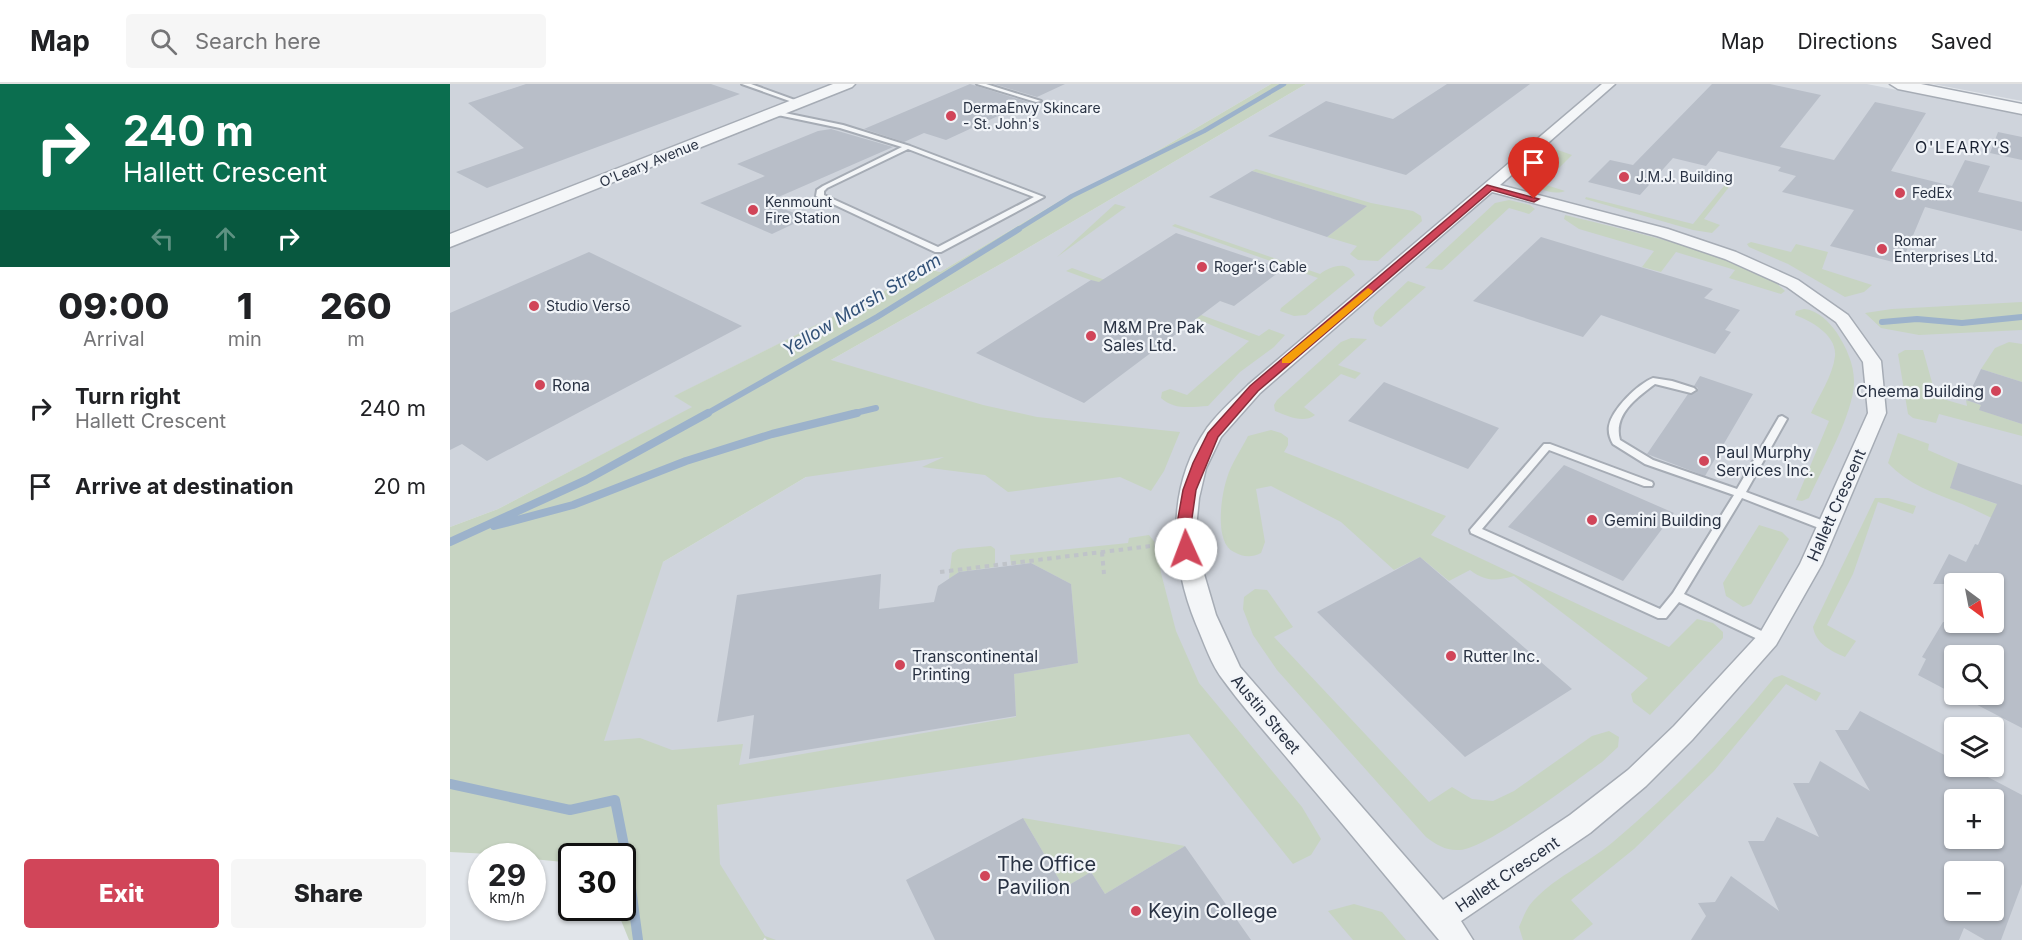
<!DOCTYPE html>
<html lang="en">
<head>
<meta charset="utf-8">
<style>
	body { margin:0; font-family:Inter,sans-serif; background:#f6f6f6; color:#202124; height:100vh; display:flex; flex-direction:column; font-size:22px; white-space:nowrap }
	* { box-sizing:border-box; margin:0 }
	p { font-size:20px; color:#757577 }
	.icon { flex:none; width:33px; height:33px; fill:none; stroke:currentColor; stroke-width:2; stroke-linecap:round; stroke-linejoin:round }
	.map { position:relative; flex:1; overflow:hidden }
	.sheet { display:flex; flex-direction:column; background:#fff; width:450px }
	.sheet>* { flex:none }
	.guide { background:#0b6e4f; color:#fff; overflow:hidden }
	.needle { width:39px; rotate:148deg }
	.buttons { position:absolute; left:1494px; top:489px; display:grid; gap:12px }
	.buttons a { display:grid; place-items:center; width:60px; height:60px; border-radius:6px; background:#fff; box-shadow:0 2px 4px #0004; font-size:30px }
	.speed { position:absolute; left:18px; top:759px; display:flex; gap:12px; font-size:30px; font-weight:700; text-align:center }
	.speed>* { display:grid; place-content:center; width:78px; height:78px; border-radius:50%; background:#fff; box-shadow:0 2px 4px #0004; line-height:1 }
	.speed small { font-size:15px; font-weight:400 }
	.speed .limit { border:3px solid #111; border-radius:9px; background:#fff; color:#111 }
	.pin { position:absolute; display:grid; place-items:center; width:51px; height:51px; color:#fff; margin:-62px -26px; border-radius:50% 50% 50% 0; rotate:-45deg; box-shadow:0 0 6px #0007 }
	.pin .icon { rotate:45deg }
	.me { position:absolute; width:66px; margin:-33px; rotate:358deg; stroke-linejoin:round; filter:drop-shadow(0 0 4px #0008) }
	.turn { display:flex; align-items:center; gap:21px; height:126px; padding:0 24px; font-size:27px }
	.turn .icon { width:78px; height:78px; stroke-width:2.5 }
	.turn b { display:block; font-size:42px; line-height:51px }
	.lanes { display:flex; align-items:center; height:57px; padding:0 24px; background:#0003; justify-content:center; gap:30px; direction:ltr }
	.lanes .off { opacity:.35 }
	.eta { display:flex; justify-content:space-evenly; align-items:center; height:102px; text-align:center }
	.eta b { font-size:36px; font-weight:800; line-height:42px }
	.action { display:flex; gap:12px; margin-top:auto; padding:12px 24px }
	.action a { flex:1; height:69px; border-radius:6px; background:#d14559; color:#fff; font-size:24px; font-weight:800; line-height:69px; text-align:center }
	.action a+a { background:#f6f6f6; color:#202124 }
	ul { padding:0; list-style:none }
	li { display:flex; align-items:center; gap:18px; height:78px; padding:0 24px }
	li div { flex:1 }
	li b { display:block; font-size:22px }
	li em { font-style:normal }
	header { display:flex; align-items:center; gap:36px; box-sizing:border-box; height:84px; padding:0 30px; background:#fff; border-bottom:2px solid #e0e0e0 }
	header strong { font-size:28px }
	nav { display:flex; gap:33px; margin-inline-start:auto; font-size:21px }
	.search { width:420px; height:54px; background:#f6f6f6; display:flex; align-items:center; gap:15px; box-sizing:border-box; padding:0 21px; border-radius:6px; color:#757577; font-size:22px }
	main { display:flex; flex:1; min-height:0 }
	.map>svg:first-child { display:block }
	.built { fill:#cfd4dc; fill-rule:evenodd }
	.green { fill:#c7d4c2 }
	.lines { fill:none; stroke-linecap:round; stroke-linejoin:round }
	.stream-far3 { stroke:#9cb2cb; stroke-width:4.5 }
	.stream-far2 { stroke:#9cb2cb; stroke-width:6 }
	.stream-far1 { stroke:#9cb2cb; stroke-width:8 }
	.stream { stroke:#9cb2cb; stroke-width:10 }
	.building { fill:#b8bec8; fill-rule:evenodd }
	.service-casing { stroke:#a6acb5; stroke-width:4 }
	.minor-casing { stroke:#a6acb5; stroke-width:3 }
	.tertiary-casing { stroke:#a6acb5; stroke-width:3 }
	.path { stroke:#bfc3c9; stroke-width:4; stroke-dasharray:4.5 4.5; stroke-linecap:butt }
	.service { fill:#f4f6f8; fill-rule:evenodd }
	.minor { fill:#f4f6f8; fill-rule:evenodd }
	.tertiary { fill:#f4f6f8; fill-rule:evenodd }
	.route { fill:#d14559; stroke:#882d3a; stroke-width:1.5 }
	.slow { fill:#f59e0b }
	.poi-dot { fill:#d14559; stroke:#f1f4f8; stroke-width:2 }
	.labels { text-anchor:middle; stroke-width:4.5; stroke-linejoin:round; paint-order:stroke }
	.far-poi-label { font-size:14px; fill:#293243; stroke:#f1f4f8; text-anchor:start }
	.far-street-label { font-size:14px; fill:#293243; stroke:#f1f4f8 }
	.far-quarter-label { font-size:16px; letter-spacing:1.5px; fill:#1b2333; stroke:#f1f4f8 }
	.poi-label { font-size:16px; fill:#293243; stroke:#f1f4f8; text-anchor:start }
	.street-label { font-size:16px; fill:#293243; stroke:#f1f4f8 }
	.water-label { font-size:18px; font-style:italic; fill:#325177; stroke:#f1f4f8 }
	.near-poi-label { font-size:20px; fill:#293243; stroke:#f1f4f8; text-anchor:start }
</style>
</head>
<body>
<header>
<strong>Map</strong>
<div class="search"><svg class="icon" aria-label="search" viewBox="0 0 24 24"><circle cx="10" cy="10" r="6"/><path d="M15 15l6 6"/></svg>Search here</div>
<nav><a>Map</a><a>Directions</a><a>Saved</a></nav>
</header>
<main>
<section class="sheet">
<div class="guide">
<div class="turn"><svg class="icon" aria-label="right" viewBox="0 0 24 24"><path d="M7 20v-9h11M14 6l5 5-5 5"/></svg><div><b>240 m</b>Hallett Crescent</div></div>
<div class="lanes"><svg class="icon off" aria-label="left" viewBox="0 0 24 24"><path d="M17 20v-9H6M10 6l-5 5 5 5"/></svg><svg class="icon off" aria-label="ahead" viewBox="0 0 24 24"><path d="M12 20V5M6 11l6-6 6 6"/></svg><svg class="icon" aria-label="right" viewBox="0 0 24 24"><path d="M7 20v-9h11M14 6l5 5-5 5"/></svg></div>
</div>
<div class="eta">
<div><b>09:00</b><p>Arrival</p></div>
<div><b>1</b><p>min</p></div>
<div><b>260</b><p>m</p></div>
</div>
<ul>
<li><svg class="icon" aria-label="right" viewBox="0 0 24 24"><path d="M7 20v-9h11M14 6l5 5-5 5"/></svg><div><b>Turn right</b><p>Hallett Crescent</p></div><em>240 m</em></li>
<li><svg class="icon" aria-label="arrive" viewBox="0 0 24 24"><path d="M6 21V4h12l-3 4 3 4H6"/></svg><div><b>Arrive at destination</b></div><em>20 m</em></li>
</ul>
<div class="action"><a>Exit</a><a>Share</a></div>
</section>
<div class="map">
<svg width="1572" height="856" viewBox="0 0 1572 856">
	<rect width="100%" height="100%" fill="#e1e5ea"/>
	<path class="built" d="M0,0H821L702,70L613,115L490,188L478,185L225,312L243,323L48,425L0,443Z
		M856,0H1417L1572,31V856H317L0,594L213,478L356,393L381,276L556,177ZM1504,500H1544V538H1504ZM1504,572H1544V610H1504ZM1504,644H1544V682H1504ZM1504,716H1544V754H1504ZM1504,788H1544V826H1504Z
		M1483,0H1572V17Z"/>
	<path class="green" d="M821,0H856L556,177L381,276L533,321L587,333L730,348L714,387L701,407L670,393L558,408L535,391L472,383L494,373L356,393L213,478L154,657L190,654L222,666L293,660L289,681L566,633L564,590L628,579L621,500L581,479L561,481L560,471L678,459L679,454L699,451L707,461L711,489L726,547L749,599L852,723L871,755L861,771L843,780L739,650L267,721L270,780L315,852L326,856H317L315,853L313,856H179L166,824H172V772H122L121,785L113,778L83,775L82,772L0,768V443L48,425L242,323L224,312L478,185L490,188L613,115L702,70Z
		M1105,65L1122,71L1093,100L1115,107C1103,112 1086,104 1076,96V92Z
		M806,85L921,119L963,127L971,132L972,137L928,177L908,176L900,170L907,162L877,153L916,122L802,87Z
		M1278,97L1283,98L1254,135L1270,141L1262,149L1243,146L1135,115L1136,113L1243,140Z
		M1059,116L1080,121L1085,125L1079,130L1059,124L992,186L975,184L1045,119Z
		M665,120L676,123L607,173Z
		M1115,131C1163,143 1306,174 1335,207L1331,210L1279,194L1285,186L1226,168L1211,188L1192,183L1204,167L1129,145L1114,135Z
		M725,140L870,190C881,182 897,176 905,191L856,231L844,232L830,227L831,224L868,194L722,142Z
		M1301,158L1341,168L1346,160L1378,168L1372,185L1422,201L1414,208L1395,213L1338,180L1299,163L1297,160Z
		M622,184L809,252L819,245L835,251L824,263L790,288L758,322C740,323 724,326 711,314L712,308L720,305L737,311L799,257L747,235L616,187Z
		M958,197L976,203L931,243L925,240L923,234L925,228Z
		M1572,218V246L1469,251L1431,244L1415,229L1442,225Z
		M1354,225C1368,226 1379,238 1387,249C1396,263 1404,280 1404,297C1405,327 1372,385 1359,414L1352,417L1346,416L1379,337L1361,329C1369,312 1383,291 1385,272C1387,251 1361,237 1345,231L1346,227Z
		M901,254L917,255L888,281L911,289L905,295L891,290L854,323L865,331C853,340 838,332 825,327L824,321L827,316L891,258Z
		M1559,258L1572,260V298L1531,285L1545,264Z
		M1455,266H1473L1486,313L1517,322L1516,316L1531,321L1530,326L1572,340V352L1489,330L1486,339L1463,334L1458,330L1448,270Z
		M821,346L831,349L838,354V361L834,368L996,432L981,451L1219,563L1247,535L1263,539L1273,548V554L1200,631L1183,618L1181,610L1198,594L1064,492C1046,497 1036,498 1020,486L999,497L970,473L944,486L891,438L821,402L806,405L815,458L811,469C801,474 793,473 784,468C764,459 771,412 777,394C781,380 791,366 798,352Z
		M1448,349L1479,360L1478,366L1508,379L1501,404L1572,429V449C1552,439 1532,429 1512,420C1484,409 1459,401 1438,379Z
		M1425,414H1438L1466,422L1463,430L1428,418L1403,490L1377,541L1406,557L1395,573C1381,567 1366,560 1363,543Z
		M1309,441L1332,448L1339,455L1301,520L1293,523L1276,512L1273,499Z
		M541,462L545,465V483L509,488L499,495L502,469L508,465Z
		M805,505L817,506L843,543L824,553L979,718L1002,703L1022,715L1043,717L1064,707L1142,652L1159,647L1169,653L1168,663L1152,678C1125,697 1038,764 1010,766C996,767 987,761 976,753L827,586L803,551L793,525L794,513Z
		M1332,591L1371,609L1366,617L1336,600L1264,687L1184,765L1121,816L1143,840L1123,856H1073L1069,843C1072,836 1075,828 1079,822C1100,795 1137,780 1163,758C1222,708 1276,653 1324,594Z
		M573,734L735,762L655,810L641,788L614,804Z
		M904,820L932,828L956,856H903L878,827Z"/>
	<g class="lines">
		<path class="stream-far3" d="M567,146L622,112L754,47L834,0"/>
		<path class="stream-far2" d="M1432,238L1467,235L1512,239L1572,233
			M256,330L427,233L569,145
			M401,330L426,324"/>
		<path class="stream-far1" d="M44,442L123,421L236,377L322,350L407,329
			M0,458L136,396L258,329"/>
		<path class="stream" d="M0,700L120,726L165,716L178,782L188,856"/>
	</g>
	<path class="building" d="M76,0H261L290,10L37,104L6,88L74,64L18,19Z
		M520,0L578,18L496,56L474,49L454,58L414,45Z
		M544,0H615L587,13Z
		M997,0H1080L956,91L818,52L876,17L943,35Z
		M1262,0H1320L1371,11L1330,63L1384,76L1425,18L1476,29L1441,87L1502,102L1515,76L1540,82L1528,108L1572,118V147L1475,123L1451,180L1380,162L1404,126L1332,108L1346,92L1328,87L1331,83L1268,67L1256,82L1223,74L1190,111L1138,98L1160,76L1183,81Z
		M381,45L443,63L317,118L356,134L322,150L250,119L315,92L287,80L368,47Z
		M1548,48L1572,53V76L1540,69Z
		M802,87L917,122L877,153L759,113Z
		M726,149L833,185L784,222L770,217L634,319L526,269L641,196L649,198Z
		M1091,153L1263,205L1254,214L1290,226L1275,246L1281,248L1265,270L1151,231L1133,253L1023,217Z
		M139,168L292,242L37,377L12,360L0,366V229Z
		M1531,285L1572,298V340L1529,326L1531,321L1516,316Z
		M1250,292L1303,310L1255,392L1197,370L1238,310L1247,308L1248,304L1244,302Z
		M934,298L1049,344L1018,385L898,337Z
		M1508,379L1572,401V644L1506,610H1544V572H1504V610L1468,591L1476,575L1472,573L1493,538H1544V500H1483L1499,470L1516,478L1525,460L1528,461L1547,420L1500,404Z
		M1114,381L1224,429L1173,497L1058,443Z
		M970,473L1122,605L1015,673L867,528Z
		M581,479L621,500L628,579L564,590L566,632L299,675L304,631L267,638L287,511L431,490L429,525L484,518L488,502L509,488Z
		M1410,627L1504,676V682H1517L1572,711V800L1551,856H1535L1514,844L1509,856H1241L1256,832L1248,819L1265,818L1281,792L1329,827L1298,757H1314L1327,733L1369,753L1343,699H1359L1370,677L1420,707L1385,646H1398ZM1504,716H1544V754H1504ZM1504,788H1544V826H1504Z
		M573,734L614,804L641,788L655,810L735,762L801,856H485L456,796Z"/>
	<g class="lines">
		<g class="service-casing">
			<path id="service" d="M292,0H301L353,19L348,20Z
				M527,0H536L591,17L586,18Z
				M325,27L393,41L460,62L594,113L491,168H485L366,112L367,106L373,102L452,63L390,44L323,30V28ZM458,65L584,113L488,163L374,111V107L377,104Z
				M1203,294L1222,297L1244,304L1246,306L1241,309L1205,300C1186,314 1163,331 1170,356L1203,376L1287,405L1329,333L1332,332L1337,335L1296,408L1382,440L1383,443L1378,447L1374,446L1292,414L1234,510L1322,552L1324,555L1322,558L1318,559L1314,558L1229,518L1216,534H1208L1021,449L1020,446L1094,360H1100L1202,398L1203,400L1202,402H1194L1099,366L1032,445L1210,525L1223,509L1284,411L1195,380L1163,360C1160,355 1158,348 1159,342C1162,325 1188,300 1203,294Z"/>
		</g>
		<g class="minor-casing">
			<path id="minor" d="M1152,0H1165L1050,101L1218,145L1286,168L1348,196L1398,231L1431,277L1436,329L1372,480L1326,561L1242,656L1196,702L1140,749L1011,837L1023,856H989C943,801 898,746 852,692C826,660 798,630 774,597C761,581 754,558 746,540C720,476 716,403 757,344C769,328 784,315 798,301ZM1042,108L1207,152L1275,175L1337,203L1386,238L1413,278L1418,329L1350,480L1310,549L1224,642L1178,686L1120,731L993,816L790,583L766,531L749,473L746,444L749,414L756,384L771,353L810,309Z"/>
		</g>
		<g class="tertiary-casing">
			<path id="tertiary" d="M383,0H405L402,3L0,163V150Z
				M1440,0H1471L1572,20V30L1448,5Z"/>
		</g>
		<path class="path" d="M652,468L654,490
			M490,488L717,460"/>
		<use href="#service" class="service"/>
		<use href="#minor" class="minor"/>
		<use href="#tertiary" class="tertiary"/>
	</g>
	<path class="route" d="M1037,101L1089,115L1084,118L1042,106L808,307L768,353L746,406L742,434L743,465L736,470L731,469L728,434L733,406L743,379L758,349L800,302Z"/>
	<path class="slow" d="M918,204L923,207L922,209L840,279H832V275Z"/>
	<g class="poi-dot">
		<circle cx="501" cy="32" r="6"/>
		<circle cx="1174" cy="93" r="6"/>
		<circle cx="1450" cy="109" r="6"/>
		<circle cx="303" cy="126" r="6"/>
		<circle cx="1432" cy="165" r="6"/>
		<circle cx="752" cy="183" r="6"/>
		<circle cx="84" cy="222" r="6"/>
		<circle cx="641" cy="252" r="6"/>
		<circle cx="90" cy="301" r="6"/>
		<circle cx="1546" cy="307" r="6"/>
		<circle cx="1254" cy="377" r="6"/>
		<circle cx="1142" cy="436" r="6"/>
		<circle cx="1001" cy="572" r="6"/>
		<circle cx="450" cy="581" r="6"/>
		<circle cx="535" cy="792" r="6"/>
		<circle cx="686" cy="827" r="6"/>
	</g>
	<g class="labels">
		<g class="far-poi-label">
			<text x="513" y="29">DermaEnvy Skincare<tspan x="513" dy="16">- St. John's</tspan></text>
			<text x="1186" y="98">J.M.J. Building</text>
			<text x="1462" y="114">FedEx</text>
			<text x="315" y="123">Kenmount<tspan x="315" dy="16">Fire Station</tspan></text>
			<text x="1444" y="162">Romar<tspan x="1444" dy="16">Enterprises Ltd.</tspan></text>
			<text x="764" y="188">Roger's Cable</text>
			<text x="96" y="227">Studio Versō</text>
		</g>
		<g class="far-street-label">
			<text transform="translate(199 79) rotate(-22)" y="5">O'Leary Avenue</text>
		</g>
		<g class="far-quarter-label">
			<text x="1513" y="69">O'LEARY'S</text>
		</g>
		<g class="poi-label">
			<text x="653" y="249">M&amp;M Pre Pak<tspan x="653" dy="18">Sales Ltd.</tspan></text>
			<text x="102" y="307">Rona</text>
			<text x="1534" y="313" text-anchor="end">Cheema Building</text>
			<text x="1266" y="374">Paul Murphy<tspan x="1266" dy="18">Services Inc.</tspan></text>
			<text x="1154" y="442">Gemini Building</text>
			<text x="462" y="578">Transcontinental<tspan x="462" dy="18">Printing</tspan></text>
			<text x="1013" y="578">Rutter Inc.</text>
		</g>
		<g class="street-label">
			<text transform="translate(1386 421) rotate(-66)" y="6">Hallett Crescent</text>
			<text transform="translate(816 630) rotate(50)" y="6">Austin Street</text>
			<text transform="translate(1057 790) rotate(-34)" y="6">Hallett Crescent</text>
		</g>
		<g class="water-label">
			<text transform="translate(412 221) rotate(-31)" y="6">Yellow Marsh Stream</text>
		</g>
		<g class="near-poi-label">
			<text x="547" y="787">The Office<tspan x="547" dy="23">Pavilion</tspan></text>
			<text x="698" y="834">Keyin College</text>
		</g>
	</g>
</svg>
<div class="buttons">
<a><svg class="needle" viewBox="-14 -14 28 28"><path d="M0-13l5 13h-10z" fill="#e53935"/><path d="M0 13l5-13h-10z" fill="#757577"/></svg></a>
<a><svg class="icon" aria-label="search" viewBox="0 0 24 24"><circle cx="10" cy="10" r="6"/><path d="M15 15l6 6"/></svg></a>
<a><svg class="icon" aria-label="layers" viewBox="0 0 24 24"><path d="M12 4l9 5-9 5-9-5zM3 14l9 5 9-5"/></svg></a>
<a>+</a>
<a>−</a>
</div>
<div class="speed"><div>29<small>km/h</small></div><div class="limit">30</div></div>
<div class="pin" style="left:1084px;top:115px;background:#d93025"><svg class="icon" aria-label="arrive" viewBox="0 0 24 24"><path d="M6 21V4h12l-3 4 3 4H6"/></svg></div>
<svg class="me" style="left:736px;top:465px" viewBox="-20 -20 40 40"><circle r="19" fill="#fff"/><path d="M0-13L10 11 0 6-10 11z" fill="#d14559"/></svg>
</div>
</main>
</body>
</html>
